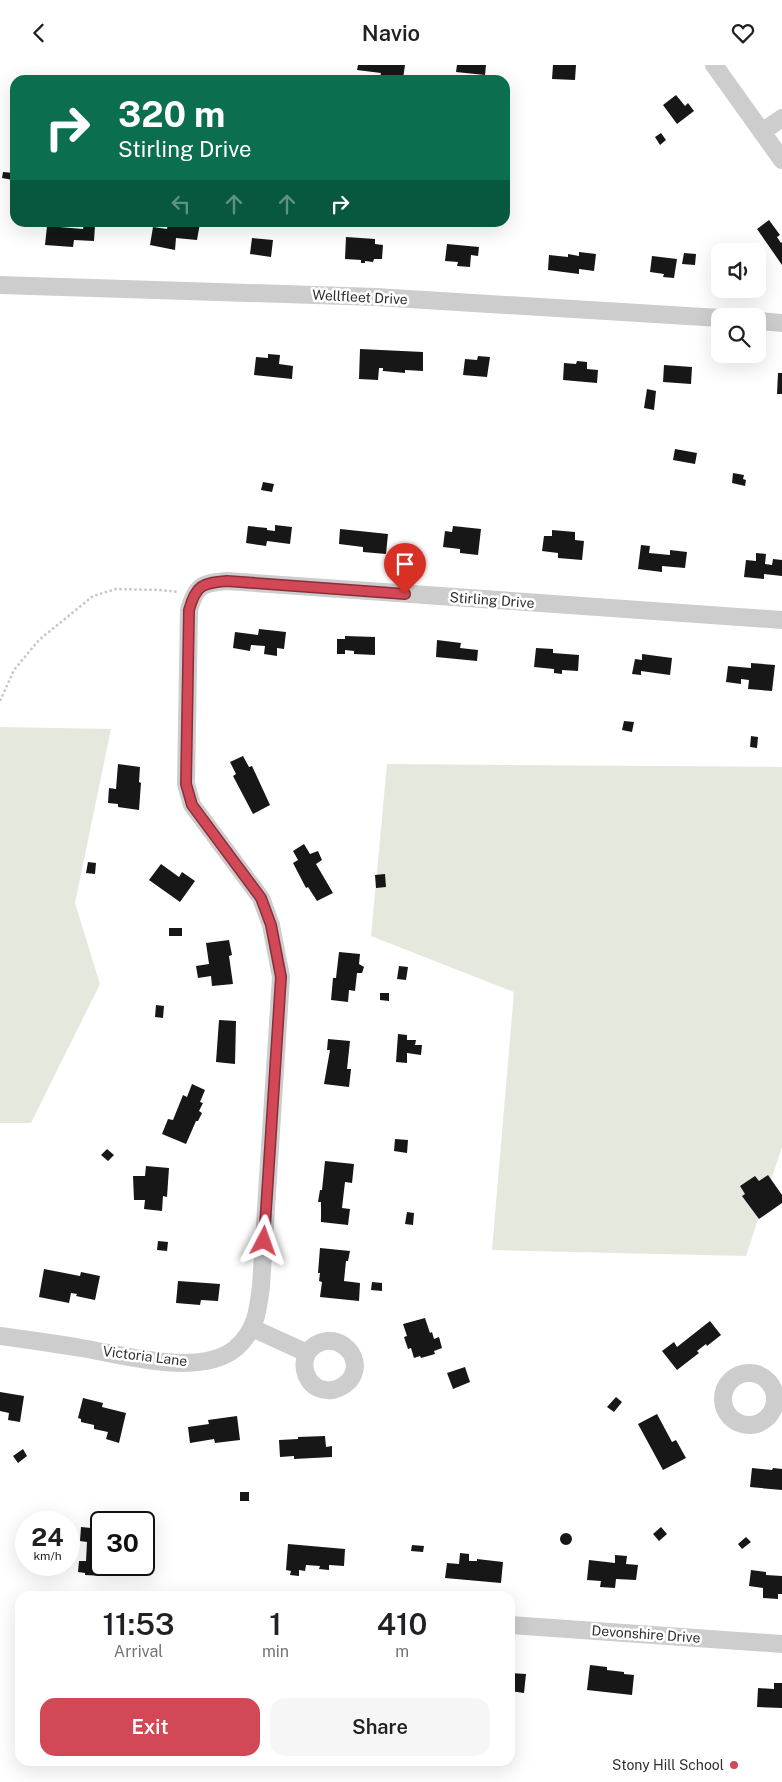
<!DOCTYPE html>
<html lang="en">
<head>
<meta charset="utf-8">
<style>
	body { margin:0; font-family:"Public Sans",sans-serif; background:#f6f6f6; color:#202124; height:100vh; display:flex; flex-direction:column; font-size:19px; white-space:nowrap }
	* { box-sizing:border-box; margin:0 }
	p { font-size:16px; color:#757577 }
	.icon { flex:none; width:28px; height:28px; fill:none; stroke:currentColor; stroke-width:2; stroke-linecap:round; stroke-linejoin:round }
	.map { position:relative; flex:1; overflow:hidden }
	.details { position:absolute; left:15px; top:1526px; width:500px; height:175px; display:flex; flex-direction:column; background:#fff; border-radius:15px; box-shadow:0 5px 20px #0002 }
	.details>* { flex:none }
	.banner { position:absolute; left:10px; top:10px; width:500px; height:152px; border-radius:15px; box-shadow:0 5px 20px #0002; background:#0b6e4f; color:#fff; overflow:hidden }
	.tools { position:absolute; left:711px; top:178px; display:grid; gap:10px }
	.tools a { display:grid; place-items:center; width:55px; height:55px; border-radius:10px; background:#fff; box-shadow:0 5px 20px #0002; font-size:25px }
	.speed { position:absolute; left:15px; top:1446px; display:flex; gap:10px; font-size:25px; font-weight:700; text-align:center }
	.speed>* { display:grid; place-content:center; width:65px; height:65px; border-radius:50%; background:#fff; box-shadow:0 5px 20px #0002; line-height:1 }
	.speed small { font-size:12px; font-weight:400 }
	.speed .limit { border:2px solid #111; border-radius:8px; background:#fff; color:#111 }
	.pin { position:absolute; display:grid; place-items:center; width:42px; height:42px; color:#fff; margin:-51px -21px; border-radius:50% 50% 50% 0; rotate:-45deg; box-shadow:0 0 5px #0007 }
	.pin .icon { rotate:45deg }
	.me { position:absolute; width:55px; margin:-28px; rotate:4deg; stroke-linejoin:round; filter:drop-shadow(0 0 4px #0008) }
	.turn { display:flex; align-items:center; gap:18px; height:105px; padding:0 25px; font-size:22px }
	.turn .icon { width:65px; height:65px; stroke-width:2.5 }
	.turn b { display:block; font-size:35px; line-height:42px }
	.lanes { display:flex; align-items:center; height:48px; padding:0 25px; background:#0003; justify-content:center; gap:25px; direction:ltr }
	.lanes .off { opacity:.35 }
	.eta { display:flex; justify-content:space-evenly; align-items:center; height:85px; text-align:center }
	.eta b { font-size:30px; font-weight:600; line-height:35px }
	.cta { display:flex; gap:10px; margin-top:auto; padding:10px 25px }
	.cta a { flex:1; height:58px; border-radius:15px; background:#d24857; color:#fff; font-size:20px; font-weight:600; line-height:58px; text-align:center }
	.cta a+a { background:#f6f6f6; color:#202124 }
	header { display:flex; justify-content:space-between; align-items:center; height:65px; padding:0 25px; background:#fff; font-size:22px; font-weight:600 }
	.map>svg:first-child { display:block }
	.green { fill:#e4e8dd }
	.building { fill:#171717 }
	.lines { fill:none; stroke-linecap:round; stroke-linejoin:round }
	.path { stroke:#c7c7c7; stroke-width:2.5; stroke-dasharray:2.5 2.5; stroke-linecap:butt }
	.street { stroke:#cdcdcd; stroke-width:18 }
	.route-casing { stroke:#882f39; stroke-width:12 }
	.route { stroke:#d24857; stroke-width:9 }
	.poi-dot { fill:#d24857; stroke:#fff; stroke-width:2 }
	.labels { text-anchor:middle; stroke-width:5; stroke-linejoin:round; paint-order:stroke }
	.street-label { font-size:14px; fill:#303030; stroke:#fff }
	.poi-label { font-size:14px; fill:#303030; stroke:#fff; text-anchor:end }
</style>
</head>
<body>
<header><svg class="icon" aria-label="back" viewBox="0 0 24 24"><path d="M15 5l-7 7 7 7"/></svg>Navio<svg class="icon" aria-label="heart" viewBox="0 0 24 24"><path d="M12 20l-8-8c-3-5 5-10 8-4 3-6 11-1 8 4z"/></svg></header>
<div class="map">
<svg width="782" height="1717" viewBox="0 0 782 1717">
	<rect width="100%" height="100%" fill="#fff"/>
	<path class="green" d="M0,662L111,664L75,838L100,919L31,1058H0Z
		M387,699L782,702V1082L746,1191L492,1185L514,927L371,871Z"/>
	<path class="building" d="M358,0H405L403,14L380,12L381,8L357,5Z
		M457,0H486L485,10L456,7Z
		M553,0H576L575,15L552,14Z
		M676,30L685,41L688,38L694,46L677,59L663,40Z
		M661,68L666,75L660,80L655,72Z
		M3,107L14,108L13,115L2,113Z
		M769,155L780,170L777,172L781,178L782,177V200L757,164Z
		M168,158H200L197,175L176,173L175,185L150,180L153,162L167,164Z
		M84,159L95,160L94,176L74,175L73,182L45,180L47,161L83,164Z
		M346,172L375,174V179L383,180L382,194H374L373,197L365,196V198H361V195L345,194Z
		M252,173L273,175L271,192L250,189Z
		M447,179L479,182L478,191L471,190L470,202L457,201L458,197L445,196Z
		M579,187L596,189L594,206L579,204V209L548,205L549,190L568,192V189L579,191Z
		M684,188L696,189L695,200L682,199Z
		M652,191L677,194L674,213L663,212L664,209L650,207Z
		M360,284L423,287V306L405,305V308L383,306V303H379L378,315L359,314Z
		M268,289L280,290L279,299L293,301L292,314L254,310L256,292L268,293Z
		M478,291L490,292L487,312L463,310L465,294L477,295Z
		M577,296L587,297V304L598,305L597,318L563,315L564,298L576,299Z
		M664,300L692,302L691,319L663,317Z
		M778,308H782V329H777Z
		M647,324L656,326L654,345L644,343Z
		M675,384L697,388L695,399L673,395Z
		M733,408L744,410L743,414L746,415L745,421L732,418Z
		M263,417L274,419L272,427L261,425Z
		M275,460L292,462L290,479L267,476L266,481L246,478L248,461L267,463V465L275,466Z
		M453,461L481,464L478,490L460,488V484L443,482L445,466L452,467Z
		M340,464L388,469L386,489L363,487V482L339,479Z
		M552,465L575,467V475L584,476L582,495L558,493V488L542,486L544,471H552Z
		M641,480L650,481L649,488L670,490V485L687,487L685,503L662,501V507L638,504Z
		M756,488L766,489L765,499L772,500L773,494L782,495V511L764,509V514L744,512L746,495L756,496Z
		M259,564L286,567L284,584L277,583V591L264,589L265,581L251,580L250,586L233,583L235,567L258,570Z
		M345,571L375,572V590L354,589V586L345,585V589H337V574H345Z
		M437,575L461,578L460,583L478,585L477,596L436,592Z
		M536,583L553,584V588L579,590L578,606L562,605V609L554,608V604L534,602Z
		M642,589L672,593L670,610L641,606V610L632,609L635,594L642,595Z
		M751,598L775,600L772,626L748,624L749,615L741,614V619L726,617L728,601L751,603Z
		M624,656L634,657L632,667L622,665Z
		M751,671L758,672L757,683L750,682Z
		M243,691L249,702L252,701L270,740L253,749L233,711L236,709L230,697Z
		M118,699L140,702L139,717L141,718L139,745L118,742V739L108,738L109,723L116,724Z
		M304,779L310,789L318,786L322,795L316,799L333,828L317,836L308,822L306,823L293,798L298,795L293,786Z
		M88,797L96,798L95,809L86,808Z
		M161,799L179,812L182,807L195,816L180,837L149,815Z
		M385,809L386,822L376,823L375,810Z
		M169,863H182V871H169Z
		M229,875L232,890L229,891L233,919L212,921L211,911L198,913L196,901L209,899L206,878Z
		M339,887L360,889L359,899L364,902L362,908H357L355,926L349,925L348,937L331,935L333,913H336Z
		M399,901L408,902L406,915L397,914Z
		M380,928H389V936L380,935Z
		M156,940L164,941L163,953L155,952Z
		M219,955L236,956L235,999L216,997Z
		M398,969L407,970V975H416L415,980H422L421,990L407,988V998L396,997Z
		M328,974L350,976L347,1004H351L349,1022L324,1019L330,985H327Z
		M192,1019L205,1025L200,1037L203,1038L199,1046L202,1048L198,1056H196L186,1079L162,1069L168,1054L173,1055L183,1030L187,1032Z
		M395,1074L408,1075L407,1088L394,1086Z
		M107,1084L114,1090L108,1096L101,1090Z
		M325,1096L354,1099L352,1118L345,1117L342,1143L350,1144L348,1160L321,1157V1137H318L320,1125H322Z
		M146,1101L169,1103L167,1132L163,1131L162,1146L144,1144L145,1135H134L133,1111H145Z
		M768,1110L782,1130V1138L759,1154L742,1131L745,1129L740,1121L755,1111L759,1116Z
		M407,1147L414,1148L413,1160L405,1159Z
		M158,1176L168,1177L167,1186L157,1185Z
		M320,1183L350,1186L348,1196H346L344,1216L360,1218L359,1236L320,1232L322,1217L319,1216L320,1208H318Z
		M44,1204L80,1211L81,1207L100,1211L95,1235L76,1231L77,1229L71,1228L69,1238L39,1232Z
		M178,1216L220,1219L218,1236L201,1235L200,1240L176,1238Z
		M372,1217L382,1218V1226L371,1225Z
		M425,1253L430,1268L432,1267L434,1274L439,1272L442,1283L434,1286L435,1289L421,1293L420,1291L414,1293L411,1283L408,1284L404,1272L407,1271L403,1259Z
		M710,1256L721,1270L707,1281L706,1279L697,1286L699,1288L677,1305L662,1286L674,1277L677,1282Z
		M465,1302L470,1317L453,1324L447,1308Z
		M0,1327L24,1331L20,1357L8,1355L9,1348L0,1346Z
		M616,1332L622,1337L614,1347L607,1342Z
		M83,1333L103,1338L102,1342L126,1348L119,1378L106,1374L108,1367L94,1364V1360L81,1357V1354L78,1353Z
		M657,1349L672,1377L676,1375L686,1393L663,1405L638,1359Z
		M237,1351L240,1375L215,1378L214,1374L190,1378L188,1362L209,1359L208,1355Z
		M325,1371L326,1382L332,1381V1392L294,1394V1391L280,1392L279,1375L298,1374V1372Z
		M23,1384L27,1391L18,1398L13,1391Z
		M752,1403L772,1405L773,1403L782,1404V1425L750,1422Z
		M240,1427H249V1436H240Z
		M91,1458H101V1500H105L104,1511L85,1510V1508L78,1507L79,1496H86L87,1477L80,1476L81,1462L91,1463Z
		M661,1462L667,1469L659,1476L653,1469Z
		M560 1474a6 6 0 1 1 12 0a6 6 0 1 1-12 0Z
		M746,1472L751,1477L742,1484L738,1479Z
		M288,1479L345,1484L344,1501L329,1500V1505L319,1504L320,1501L306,1500L305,1506L299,1505V1511L290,1510L291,1506L286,1505Z
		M412,1480L424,1481L423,1487L411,1486Z
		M460,1488L469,1489V1496H477V1494L503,1497L501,1518L445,1513L447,1498L459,1499Z
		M615,1490L627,1491L626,1499L638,1500L636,1515L616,1514L615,1523L600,1522L601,1516L587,1515L589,1495L615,1498Z
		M751,1505L766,1507V1510L782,1511V1529H778V1534L763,1533V1523L749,1521Z
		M590,1600L607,1602V1605L624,1607V1609L634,1610L632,1630L587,1625Z
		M510,1608L526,1609L524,1628L510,1626Z
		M774,1618H782V1643L757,1642L758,1623L774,1624Z"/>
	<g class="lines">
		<path class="path" d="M0,636L14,605L39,575L93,531L116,524L160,525L178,527"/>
		<path class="street" d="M714,0L782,95
			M762,67L782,53
			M0,220L376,232L720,253
			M758,256L782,258
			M252,1263L307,1288C329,1258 370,1290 349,1316C344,1321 338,1324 332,1325C311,1328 299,1306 307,1288
			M0,1271C29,1275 58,1279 87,1284C127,1291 202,1312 236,1283C256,1265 258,1246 261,1221L281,912L271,860L261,833L192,740L186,719L189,545C196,520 202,518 227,516L782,555
			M723 1334a26 26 0 1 1 52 0a26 26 0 1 1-52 0Z
			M510,1560L782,1579"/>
	</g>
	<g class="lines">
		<g class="route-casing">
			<path id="route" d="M264,1176L281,912L271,860L261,833L192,740L186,719L189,545C196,520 202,518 227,516L405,529"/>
		</g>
		<use href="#route" class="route"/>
	</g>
	<circle class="poi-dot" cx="734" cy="1700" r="5"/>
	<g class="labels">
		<g class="street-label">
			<text transform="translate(360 232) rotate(3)" y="5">Wellfleet Drive</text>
			<text transform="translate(492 535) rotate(4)" y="5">Stirling Drive</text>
			<text transform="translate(145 1291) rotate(7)" y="5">Victoria Lane</text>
			<text transform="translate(646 1569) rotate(4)" y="5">Devonshire Drive</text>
		</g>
		<g class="poi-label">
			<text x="724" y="1705">Stony Hill School</text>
		</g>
	</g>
</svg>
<div class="tools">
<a><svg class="icon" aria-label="sound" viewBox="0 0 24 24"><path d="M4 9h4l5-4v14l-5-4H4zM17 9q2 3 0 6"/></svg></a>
<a><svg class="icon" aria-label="search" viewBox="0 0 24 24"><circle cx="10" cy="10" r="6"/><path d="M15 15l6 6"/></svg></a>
</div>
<div class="speed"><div>24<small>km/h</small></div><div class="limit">30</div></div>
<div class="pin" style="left:405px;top:529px;background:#d93025"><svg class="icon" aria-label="arrive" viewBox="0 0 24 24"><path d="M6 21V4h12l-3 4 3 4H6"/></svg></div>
<svg class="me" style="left:264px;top:1176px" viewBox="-20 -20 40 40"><path d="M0-17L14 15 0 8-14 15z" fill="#d24857" stroke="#fff" stroke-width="4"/></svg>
<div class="banner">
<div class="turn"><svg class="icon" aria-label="right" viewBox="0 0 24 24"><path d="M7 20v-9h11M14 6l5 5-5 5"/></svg><div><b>320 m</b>Stirling Drive</div></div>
<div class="lanes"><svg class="icon off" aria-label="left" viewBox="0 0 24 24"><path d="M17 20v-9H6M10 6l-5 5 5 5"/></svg><svg class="icon off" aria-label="ahead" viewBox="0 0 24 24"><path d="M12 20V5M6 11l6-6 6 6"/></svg><svg class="icon off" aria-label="ahead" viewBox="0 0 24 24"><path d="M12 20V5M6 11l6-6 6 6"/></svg><svg class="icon" aria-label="right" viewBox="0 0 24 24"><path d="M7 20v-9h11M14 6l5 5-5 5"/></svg></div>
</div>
<section class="details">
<div class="eta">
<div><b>11:53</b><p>Arrival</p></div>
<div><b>1</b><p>min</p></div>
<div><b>410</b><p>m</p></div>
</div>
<div class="cta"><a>Exit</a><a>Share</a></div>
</section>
</div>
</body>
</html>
